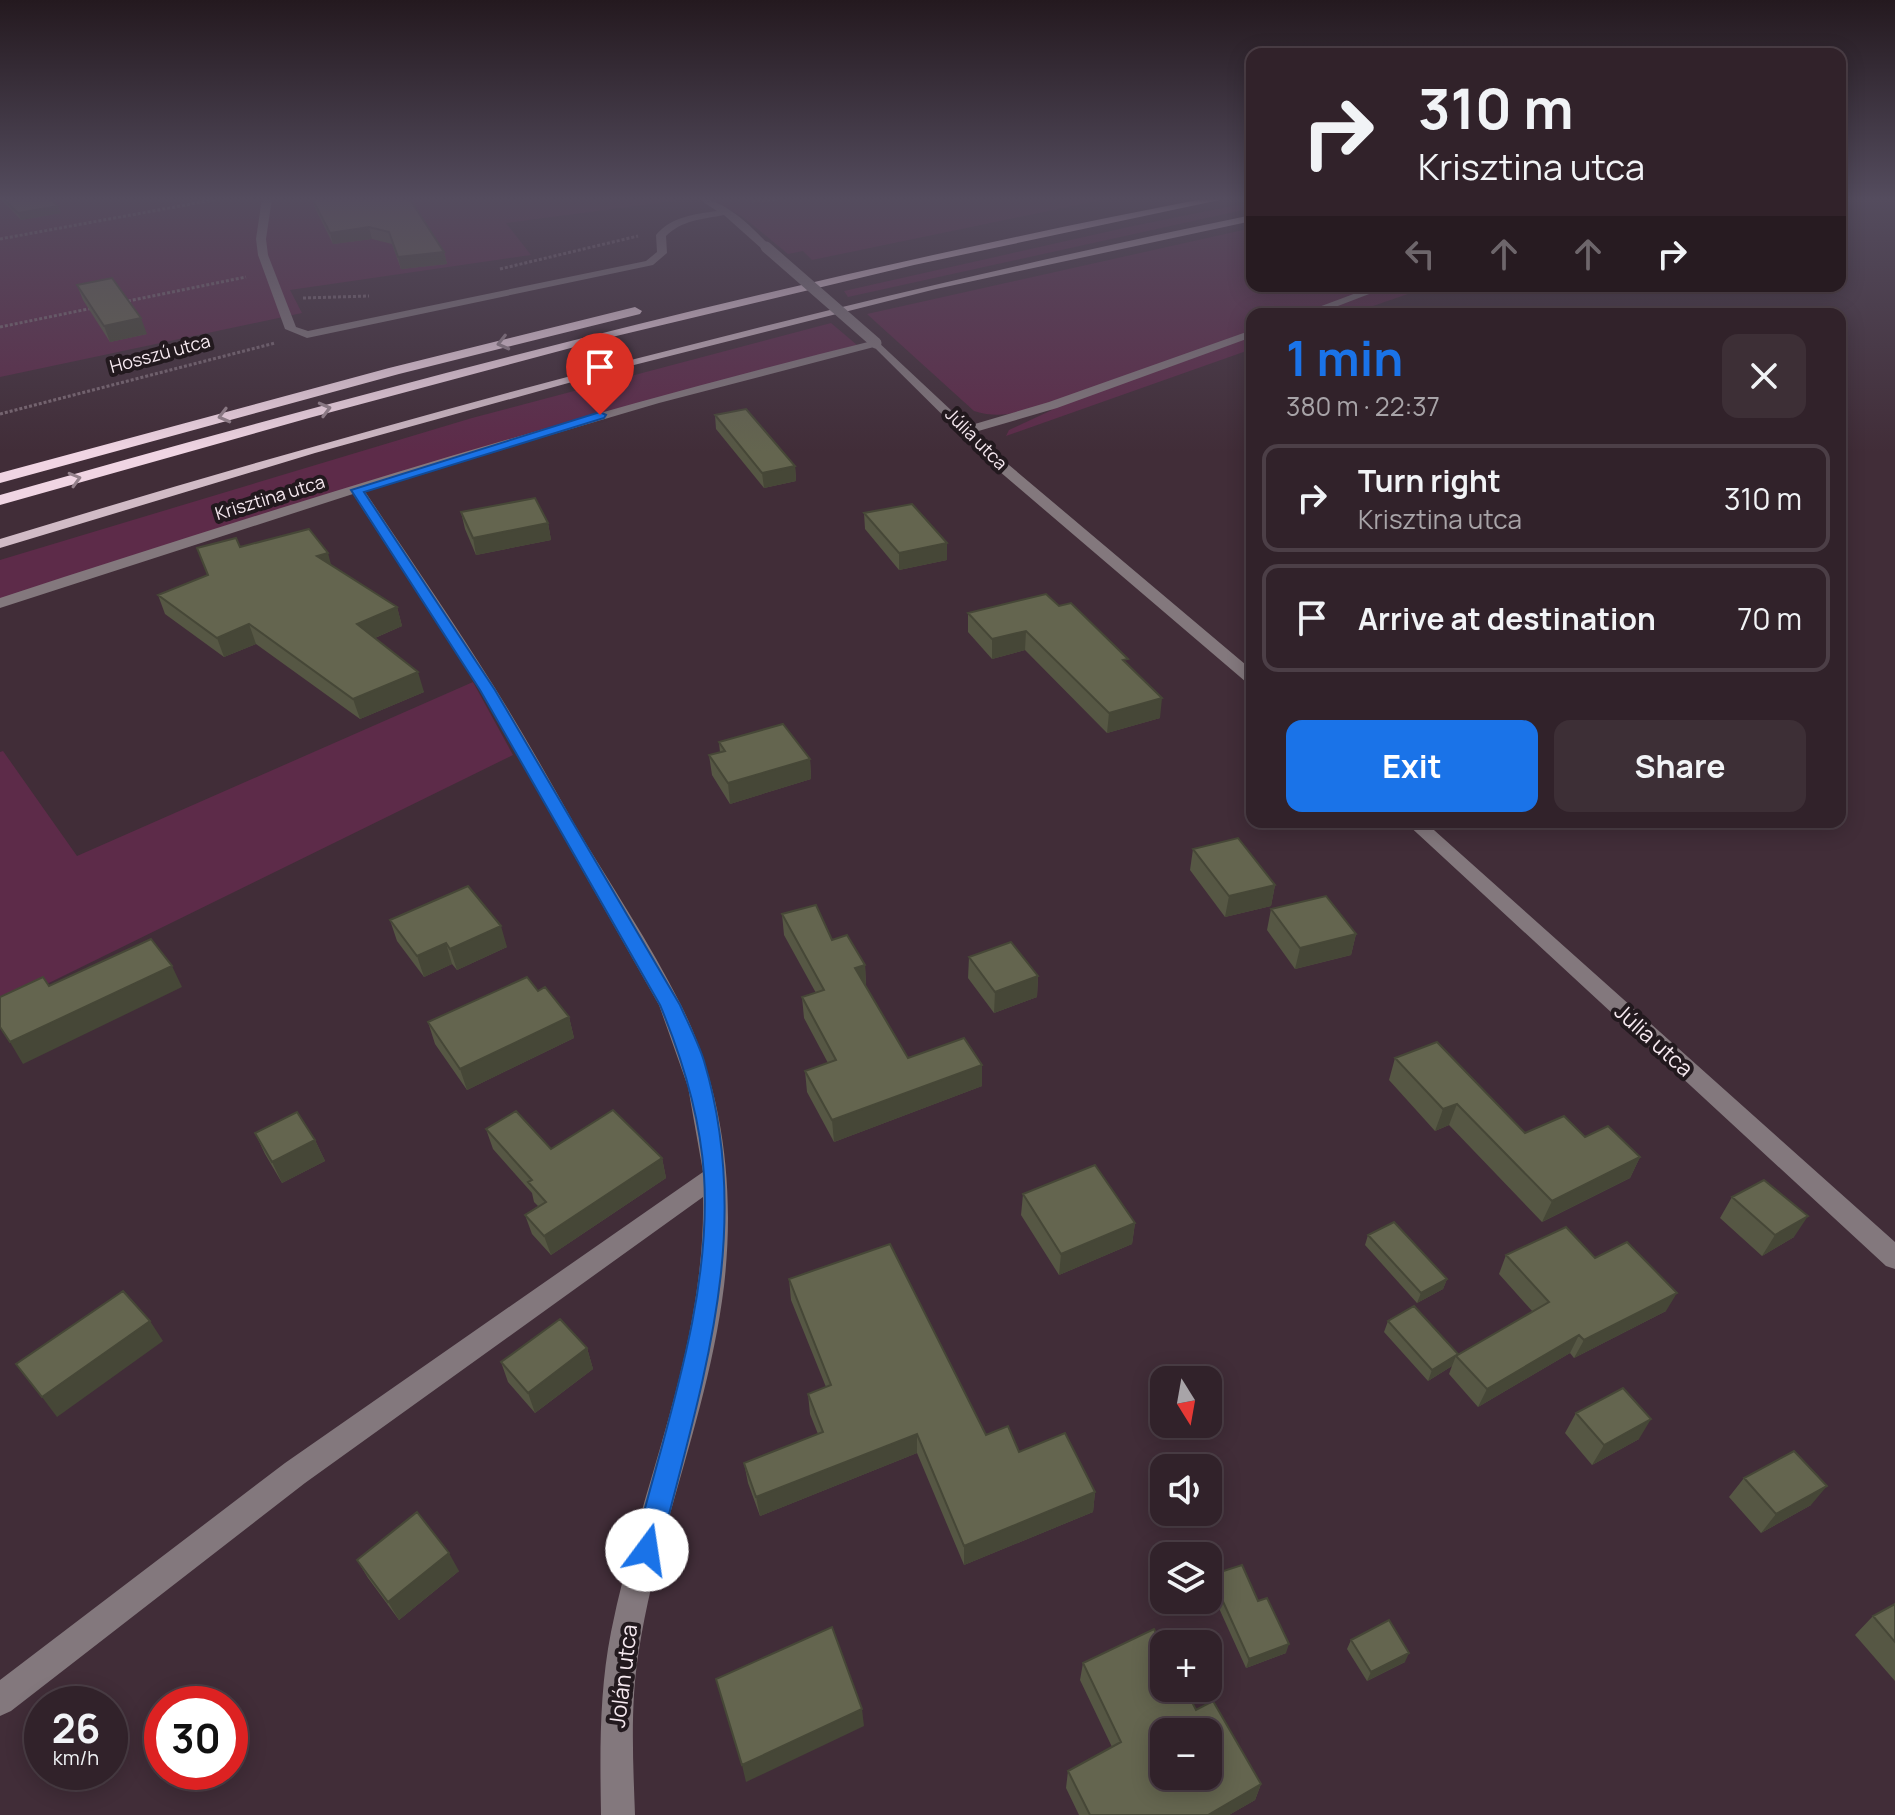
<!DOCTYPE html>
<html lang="en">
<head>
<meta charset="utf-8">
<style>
	body { margin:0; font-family:Manrope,sans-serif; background:#3d2f36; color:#f1f3f6; height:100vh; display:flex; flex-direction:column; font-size:30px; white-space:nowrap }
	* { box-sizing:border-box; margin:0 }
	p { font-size:26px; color:#a8a4a8 }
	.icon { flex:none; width:44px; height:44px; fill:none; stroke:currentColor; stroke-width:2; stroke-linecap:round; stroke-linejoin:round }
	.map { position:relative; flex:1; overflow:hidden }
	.details { position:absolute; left:1246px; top:308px; width:600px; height:520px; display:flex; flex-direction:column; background:#31222a; border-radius:16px; box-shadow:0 4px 20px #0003,0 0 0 2px #4c3f47 }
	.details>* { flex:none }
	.banner { position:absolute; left:1246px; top:48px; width:600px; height:244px; border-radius:16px; box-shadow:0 4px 20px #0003,0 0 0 2px #4c3f47; background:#31222a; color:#f1f3f6; overflow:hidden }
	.needle { width:52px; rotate:169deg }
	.buttons { position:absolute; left:1150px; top:1366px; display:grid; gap:16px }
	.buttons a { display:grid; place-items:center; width:72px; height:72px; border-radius:16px; background:#31222a; box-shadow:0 4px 20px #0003,0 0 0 2px #4c3f47; font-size:40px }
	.speed { position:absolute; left:24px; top:1686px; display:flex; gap:16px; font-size:40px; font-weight:700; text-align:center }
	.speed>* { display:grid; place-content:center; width:104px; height:104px; border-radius:50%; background:#31222a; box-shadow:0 4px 20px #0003,0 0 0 2px #4c3f47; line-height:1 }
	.speed small { font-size:20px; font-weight:400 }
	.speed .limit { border:12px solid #d22; background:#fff; color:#111 }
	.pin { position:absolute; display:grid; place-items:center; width:68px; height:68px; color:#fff; margin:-82px -34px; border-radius:50% 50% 50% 0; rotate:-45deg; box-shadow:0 0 8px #0007 }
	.pin .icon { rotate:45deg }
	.me { position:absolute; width:88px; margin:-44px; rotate:14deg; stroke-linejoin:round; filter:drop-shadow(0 0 6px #0008) }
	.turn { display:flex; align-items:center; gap:28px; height:168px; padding:0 40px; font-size:36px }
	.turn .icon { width:104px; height:104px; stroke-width:2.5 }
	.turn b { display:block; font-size:56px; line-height:68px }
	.lanes { display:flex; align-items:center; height:76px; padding:0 40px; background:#0003; justify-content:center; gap:40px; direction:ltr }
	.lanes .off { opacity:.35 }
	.round { display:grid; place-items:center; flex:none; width:84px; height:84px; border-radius:16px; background:#3d2f36 }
	.head { display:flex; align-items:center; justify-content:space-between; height:136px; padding:0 40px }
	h1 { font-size:48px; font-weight:700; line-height:60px; color:#1a73e8 }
	.action { display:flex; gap:16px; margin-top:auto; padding:16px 40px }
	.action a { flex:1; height:92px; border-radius:16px; background:#1a73e8; color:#fff; font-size:32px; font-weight:700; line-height:92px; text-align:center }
	.action a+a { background:#3d2f36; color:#f1f3f6 }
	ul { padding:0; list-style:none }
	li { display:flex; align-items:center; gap:24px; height:108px; margin:0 16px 12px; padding:0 24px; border:4px solid #4c3f47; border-radius:16px }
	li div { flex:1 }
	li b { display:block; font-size:30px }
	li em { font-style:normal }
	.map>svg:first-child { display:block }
	.green { fill:#5d2b49 }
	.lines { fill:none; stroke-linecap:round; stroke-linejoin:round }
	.path { stroke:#7a6872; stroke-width:3; stroke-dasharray:3 2; stroke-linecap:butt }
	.minor { fill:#83787d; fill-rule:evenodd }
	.major { fill:#d1bbc6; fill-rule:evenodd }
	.highway { fill:#f0d5e3; fill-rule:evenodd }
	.minor-bridge { stroke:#83787d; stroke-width:11 }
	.wall { fill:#565744 }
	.shaded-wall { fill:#464737 }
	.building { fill:#64654f; stroke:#464737; stroke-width:2; fill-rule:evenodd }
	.oneway { stroke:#93808a }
	.route { fill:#1a73e8; stroke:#114b97; stroke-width:2 }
	.labels { text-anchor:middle; stroke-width:8; stroke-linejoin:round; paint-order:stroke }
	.far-street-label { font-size:18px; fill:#f6e9f0; stroke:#22191e }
	.street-label { font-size:22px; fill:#f6e9f0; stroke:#22191e }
</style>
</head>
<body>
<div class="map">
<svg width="1895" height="1815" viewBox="0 0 1895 1815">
	<rect width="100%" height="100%" fill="#412d38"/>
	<path class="green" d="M0,198H696L506,223L531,255L290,290L302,313L0,377Z
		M708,198H1111L812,260L803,251L788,254L743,217Z
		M1252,202V208L848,297L844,291L1133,226Z
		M1252,228V286H1431L1350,314H1252V349L1006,436L1009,430L1052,410L1042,406C1017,413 999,419 974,411L867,314Z
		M831,323L857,345L647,401L0,603V560L472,418Z
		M473,682L513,755L0,1007V752L3,751L77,856Z"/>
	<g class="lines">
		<path class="path" d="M752,201L775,200
			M0,239L224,198
			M500,269L638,236
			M303,298L369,296
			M123,302L246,277
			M0,327L93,308
			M0,414L275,343"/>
		<path class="minor" d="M262,198H272L266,239L268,255L296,327L308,331L646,261L657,252L656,235C671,217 694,214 717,211L697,198C724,198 753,228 771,247L762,249L724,215C703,219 682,220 666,236L667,253L653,265L307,338L285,329L258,255L256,239Z
			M1375,286H1390L1317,314H1300Z
			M1252,330V337L1057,408L975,432L1009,465L1252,670V683L1246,682L999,471L874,347L659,403L364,490C408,556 453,621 495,688C523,733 549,779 575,825C610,884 650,943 681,1005C724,1091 735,1191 724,1286C709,1410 658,1527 639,1650C630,1704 633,1760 635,1815H601C600,1754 599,1693 611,1632C640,1487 706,1348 703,1197L305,1483L11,1711L0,1716V1680L285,1463L703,1172L688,1087L659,1005L480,690L353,494L0,608V598C290,503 580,413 876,340L968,426L1049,402Z
			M1405,822H1425L1895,1242V1269L1886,1266Z"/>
		<path class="major" d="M1252,215V221L936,289L626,367L315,453L0,548V539C413,413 829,302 1252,215Z"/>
		<path class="highway" d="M1207,198H1229L914,265L612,337L309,418L0,505V495C399,382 799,277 1207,198Z
			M635,307L642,311L640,314L399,374L0,483V473L389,368Z"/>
		<path class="minor-bridge" d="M766,247L876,343"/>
	</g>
	<path class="wall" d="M0,198H49L58,206L61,213L21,220Z
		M312,198L444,252L447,264L401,269L392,244L372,239L333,244L314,206Z
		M77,285L147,334L110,342L83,300Z
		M715,415L795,466L796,481L764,488L716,429Z
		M461,512L548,523L551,540L476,555L465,529Z
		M864,513L947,560L899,570L865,529Z
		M240,547L331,565L397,607L402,626L375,638L424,692L360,719L256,644L224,657L165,614L158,595L208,575L197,548Z
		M1059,606L1128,664L1160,718L1107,733L1025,650L992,659L968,632V613Z
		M719,742L810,759L811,779L730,804L712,775L709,755L720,752Z
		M1193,849L1275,885L1271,906L1225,917L1190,870Z
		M1271,909L1356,934L1351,955L1295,969L1267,930Z
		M782,914L832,940L865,965L866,986L908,1058L982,1065V1086L834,1142L807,1092L805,1071L828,1063L804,1018L802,997L816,993L784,935Z
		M390,920L507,947L457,970L452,964L424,977L397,941Z
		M969,957L1038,976L1037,997L994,1013L968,978Z
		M538,991L569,1017L574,1038L467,1090L435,1044L428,1022Z
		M1395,1058L1525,1133L1585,1137L1640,1157L1630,1178L1542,1222L1449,1125L1435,1131L1389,1080Z
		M486,1129L551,1149L662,1158L666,1178L551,1255L532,1234L525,1215L538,1206L534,1202L532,1193L493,1149Z
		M255,1133L315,1140L325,1161L282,1183L265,1154Z
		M1023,1194L1135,1223L1132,1244L1059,1275L1021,1215Z
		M1732,1197L1794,1237L1762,1256L1720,1218Z
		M1368,1235L1447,1279L1443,1289L1417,1303L1365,1245Z
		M1506,1255L1595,1258L1666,1311L1574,1358L1570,1353L1478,1407L1449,1374L1452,1366L1428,1381L1384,1332L1388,1321L1458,1354L1533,1312L1499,1274Z
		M789,1279L986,1435L1095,1492L1093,1512L964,1565L917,1453L760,1516L748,1483L744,1463L818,1434L810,1414L808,1394L826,1387L791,1300Z
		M587,1348L593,1369L535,1413L508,1382L501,1362Z
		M1576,1413L1639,1439L1592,1465L1565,1433Z
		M1744,1478L1811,1505L1761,1533L1729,1497Z
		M357,1560L459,1571L399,1620L368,1578Z
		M1211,1575L1258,1601L1286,1653L1246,1668L1208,1584Z
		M1895,1604V1681L1855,1635L1873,1616Z
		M1351,1640L1405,1662L1367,1681L1347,1649Z
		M1083,1663L1196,1710L1261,1784L1255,1800L1229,1815H1079L1066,1788L1068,1771L1112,1747L1080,1680Z"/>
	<path class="shaded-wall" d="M58,206L61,213L21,220L18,213Z
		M369,227L372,239L333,244L330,233Z
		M444,252L447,264L401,269L398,257Z
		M141,318L147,334L110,342L104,326Z
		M795,466L796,481L764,488L762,473Z
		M548,523L551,540L476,555L473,538Z
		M947,543V560L899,570V553Z
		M328,553L333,572L317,556Z
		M397,607L402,626L363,643L357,624Z
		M249,624L256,644L224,657L217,638Z
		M1026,631L1025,650L992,659V639Z
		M418,672L424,692L360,719L353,699Z
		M1162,698L1160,718L1107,733L1109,713Z
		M810,759L811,779L730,804L728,783Z
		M1275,885L1271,906L1225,917L1229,896Z
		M501,926L507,947L457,970L450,949Z
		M1356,934L1351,955L1295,969L1300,948Z
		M446,943L452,964L424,977L417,956Z
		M865,965L866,986L856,989L855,968Z
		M172,966L182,987L23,1064L10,1042Z
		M1038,976L1037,997L994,1013L995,992Z
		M569,1017L574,1038L467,1090L460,1069Z
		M982,1065V1086L834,1142L832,1120Z
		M1457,1104L1449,1125L1435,1131L1443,1109Z
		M315,1140L325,1161L282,1183L272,1162Z
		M1640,1157L1630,1178L1542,1222L1552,1201Z
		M662,1158L666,1178L551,1255L544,1236Z
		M1808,1216L1794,1237L1762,1256L1775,1235Z
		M1135,1223L1132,1244L1059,1275L1061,1254Z
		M1447,1279L1443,1289L1417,1303L1421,1293Z
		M1677,1293L1666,1311L1574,1358L1584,1340Z
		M150,1321L163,1341L57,1417L42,1397Z
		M1579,1335L1570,1353L1478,1407L1487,1389Z
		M587,1348L593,1369L535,1413L528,1393Z
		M1456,1356L1452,1366L1428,1381L1432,1370Z
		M1651,1419L1639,1439L1592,1465L1604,1445Z
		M917,1434V1453L760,1516L756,1497Z
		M1827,1486L1811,1505L1761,1533L1776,1514Z
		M1095,1492L1093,1512L964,1565V1546Z
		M449,1553L459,1571L399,1620L388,1602Z
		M1289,1644L1286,1653L1246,1668L1249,1659Z
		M1409,1653L1405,1662L1367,1681L1371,1672Z
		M862,1709L864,1726L746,1782L742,1765Z
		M1261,1784L1255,1800L1229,1815H1208Z"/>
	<path class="building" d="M3,198H49L58,206L18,213Z
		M312,198H409L444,252L398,257L389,232L369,227L330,233Z
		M112,278L141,318L104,326L77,285Z
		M746,409L795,466L762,473L715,415Z
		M535,498L548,523L473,538L461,512Z
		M912,504L947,543L899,553L864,513Z
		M309,529L328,553L317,556L397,607L357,624L418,672L353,699L249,624L217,638L158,595L208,575L197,548L236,538L240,547Z
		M1046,594L1059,606L1071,603L1128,659L1123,660L1162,698L1109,713L1026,631L992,639L968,613Z
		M783,724L810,759L728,783L709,755L725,751L719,742Z
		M1238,838L1275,885L1229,896L1193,849Z
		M468,886L501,926L450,949L446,943L417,956L390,920Z
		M1326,896L1356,934L1300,948L1271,909Z
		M816,905L832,940L847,935L865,965L855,968L908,1058L964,1038L982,1065L832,1120L805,1071L836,1060L802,997L824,990L782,914Z
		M151,939L172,966L10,1042L0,1027V997L43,977L49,986Z
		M1011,942L1038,976L995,992L969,957Z
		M527,977L538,991L545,987L569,1017L460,1069L428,1022Z
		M1437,1042L1525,1133L1564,1116L1585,1137L1608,1126L1640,1157L1552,1201L1457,1104L1443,1109L1395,1058Z
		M613,1110L662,1158L544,1236L525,1215L546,1202L528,1182L532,1180L486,1129L516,1111L551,1149Z
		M297,1112L315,1140L272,1162L255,1133Z
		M1095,1165L1135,1223L1061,1254L1023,1194Z
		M1764,1180L1808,1216L1775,1235L1732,1197Z
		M1394,1222L1447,1279L1421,1293L1368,1235Z
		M1566,1227L1595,1258L1627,1242L1677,1293L1584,1340L1579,1335L1487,1389L1456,1356L1549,1302L1506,1255Z
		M890,1244L986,1435L1008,1426L1019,1452L1065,1433L1095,1492L964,1546L917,1434L756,1497L744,1463L823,1432L808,1394L831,1385L789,1279Z
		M123,1291L150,1321L42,1397L16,1364Z
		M1414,1306L1458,1354L1432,1370L1388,1321Z
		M560,1319L587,1348L528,1393L501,1362Z
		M1623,1388L1651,1419L1604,1445L1576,1413Z
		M1794,1451L1827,1486L1776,1514L1744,1478Z
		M417,1512L449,1553L388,1602L357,1560Z
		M1242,1565L1258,1601L1267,1598L1289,1644L1249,1659L1211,1575Z
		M1895,1604V1642L1873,1616Z
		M1389,1620L1409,1653L1371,1672L1351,1640Z
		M832,1627L862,1709L742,1765L716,1679Z
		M1154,1629L1164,1649V1688H1185L1196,1710L1213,1701L1261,1784L1208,1815H1090L1068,1771L1121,1742L1083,1663ZM1164,1732H1208V1776H1164Z"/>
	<defs><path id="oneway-chevron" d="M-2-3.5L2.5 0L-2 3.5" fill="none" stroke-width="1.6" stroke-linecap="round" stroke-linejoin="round" transform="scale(2)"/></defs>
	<g class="oneway">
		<use href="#oneway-chevron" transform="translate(503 343) rotate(166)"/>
		<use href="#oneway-chevron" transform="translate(325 409) rotate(-15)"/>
		<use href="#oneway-chevron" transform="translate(224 416) rotate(165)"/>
		<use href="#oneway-chevron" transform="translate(75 479) rotate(-16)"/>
	</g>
	<linearGradient id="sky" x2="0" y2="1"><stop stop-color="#24191f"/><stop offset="0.44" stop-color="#544c5e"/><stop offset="1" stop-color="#544c5e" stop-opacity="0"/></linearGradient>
	<rect width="1895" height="452" fill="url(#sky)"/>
	<path class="route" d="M600,412L606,415L604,418L364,492L495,690L680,1005C688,1023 698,1042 704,1061C755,1232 701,1384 660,1550L657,1559L647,1563L637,1559L634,1550C664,1430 712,1299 704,1175C700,1115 683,1060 660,1005L480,690L351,490Z"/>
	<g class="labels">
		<g class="far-street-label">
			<text transform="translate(160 354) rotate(-15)" y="6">Hosszú utca</text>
			<text transform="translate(976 439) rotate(45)" y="6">Júlia utca</text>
			<text transform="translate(270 498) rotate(-17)" y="6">Krisztina utca</text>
		</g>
		<g class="street-label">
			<text transform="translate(1654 1040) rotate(42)" y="8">Júlia utca</text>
			<text transform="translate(623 1676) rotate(-83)" y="8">Jolán utca</text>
		</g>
	</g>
</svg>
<div class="buttons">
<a><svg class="needle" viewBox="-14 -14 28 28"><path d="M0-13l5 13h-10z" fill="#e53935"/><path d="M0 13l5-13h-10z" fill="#a8a4a8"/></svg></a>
<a><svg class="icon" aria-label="sound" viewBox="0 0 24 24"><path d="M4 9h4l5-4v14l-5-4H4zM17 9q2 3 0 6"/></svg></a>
<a><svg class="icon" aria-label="layers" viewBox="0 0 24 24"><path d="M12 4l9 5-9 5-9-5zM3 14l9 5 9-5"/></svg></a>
<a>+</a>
<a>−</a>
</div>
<div class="speed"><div>26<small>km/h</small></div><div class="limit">30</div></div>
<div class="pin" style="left:600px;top:415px;background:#d93025"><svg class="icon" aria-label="arrive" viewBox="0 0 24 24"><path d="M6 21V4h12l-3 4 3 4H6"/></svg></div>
<svg class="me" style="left:647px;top:1550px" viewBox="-20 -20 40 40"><circle r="19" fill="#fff"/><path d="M0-13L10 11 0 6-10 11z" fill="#1a73e8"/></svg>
<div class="banner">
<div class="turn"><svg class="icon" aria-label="right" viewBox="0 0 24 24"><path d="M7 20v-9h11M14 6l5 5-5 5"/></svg><div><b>310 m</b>Krisztina utca</div></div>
<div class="lanes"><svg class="icon off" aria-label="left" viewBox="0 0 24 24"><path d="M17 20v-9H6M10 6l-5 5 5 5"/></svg><svg class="icon off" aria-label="ahead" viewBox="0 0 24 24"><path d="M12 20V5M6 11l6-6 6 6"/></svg><svg class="icon off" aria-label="ahead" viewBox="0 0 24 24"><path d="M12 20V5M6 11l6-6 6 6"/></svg><svg class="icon" aria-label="right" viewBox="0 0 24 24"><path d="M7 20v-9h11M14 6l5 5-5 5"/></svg></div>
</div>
<section class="details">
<div class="head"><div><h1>1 min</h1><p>380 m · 22:37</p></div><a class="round"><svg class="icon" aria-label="close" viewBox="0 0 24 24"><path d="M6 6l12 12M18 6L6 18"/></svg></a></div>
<ul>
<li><svg class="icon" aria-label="right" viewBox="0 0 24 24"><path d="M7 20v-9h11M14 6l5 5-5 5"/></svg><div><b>Turn right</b><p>Krisztina utca</p></div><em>310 m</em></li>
<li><svg class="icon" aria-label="arrive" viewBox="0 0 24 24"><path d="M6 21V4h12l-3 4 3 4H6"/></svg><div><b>Arrive at destination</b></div><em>70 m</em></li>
</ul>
<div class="action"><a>Exit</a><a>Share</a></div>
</section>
</div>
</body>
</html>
